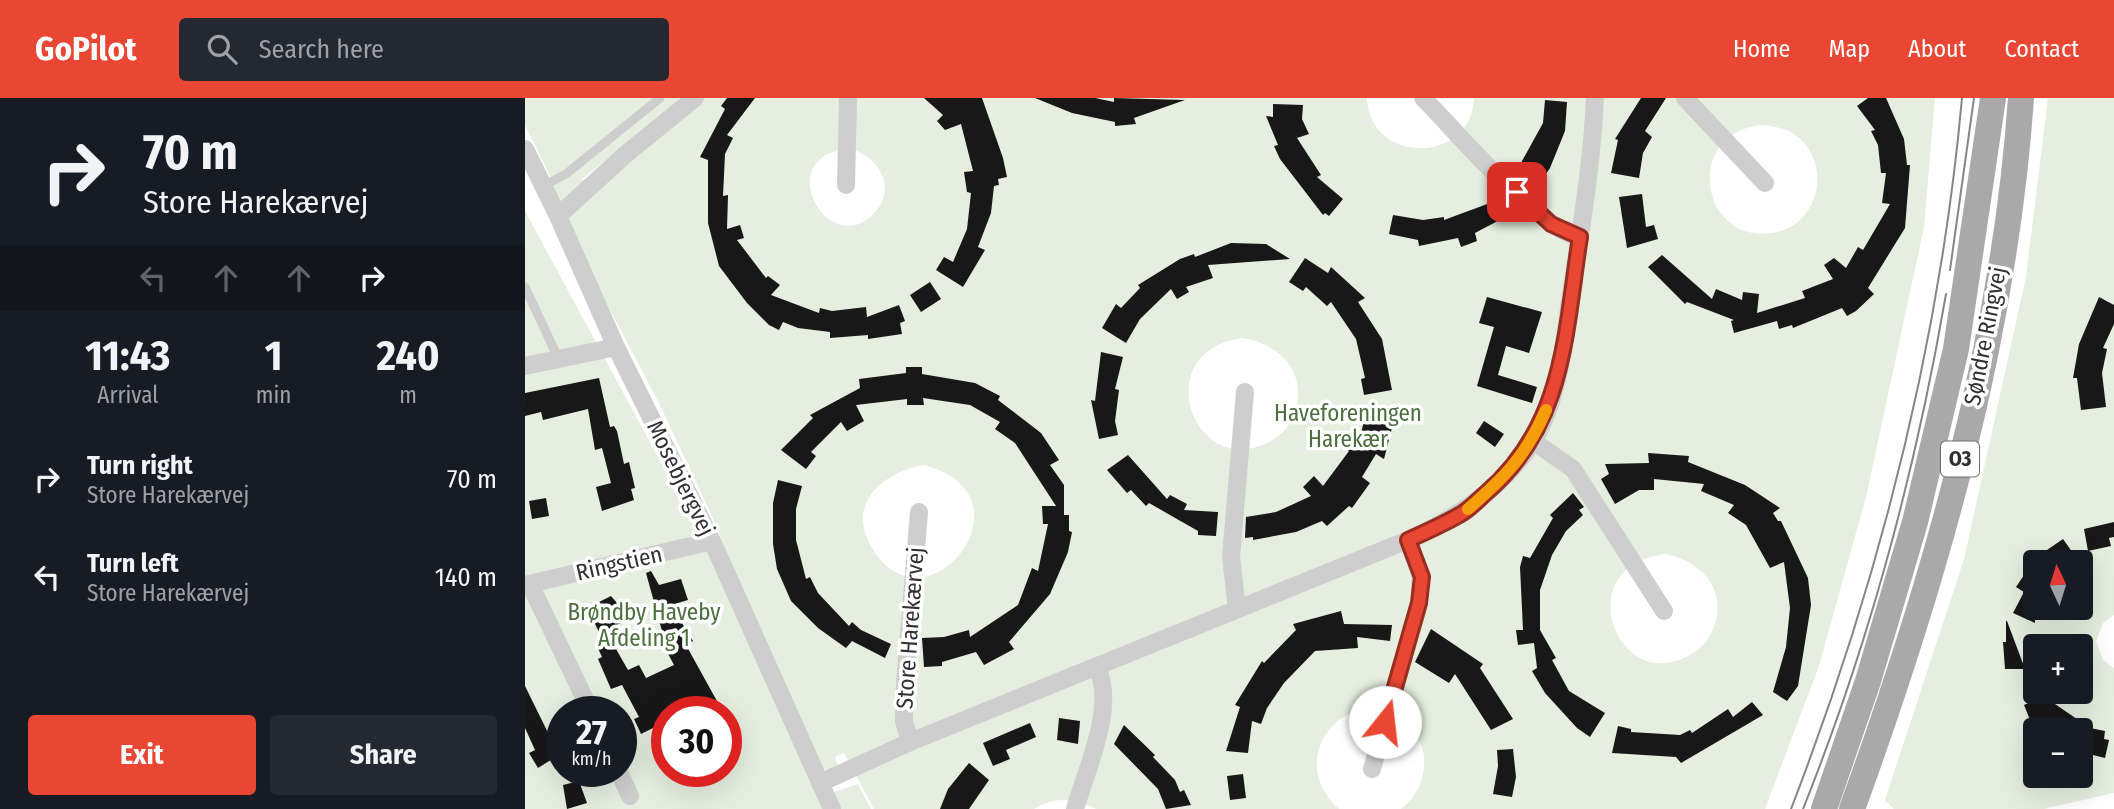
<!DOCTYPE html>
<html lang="en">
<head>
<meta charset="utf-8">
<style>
	body { margin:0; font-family:"Fira Sans Condensed",sans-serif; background:#242831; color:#f1f3f6; height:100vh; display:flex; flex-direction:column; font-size:26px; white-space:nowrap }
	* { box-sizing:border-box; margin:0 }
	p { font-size:23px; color:#9ea1a6 }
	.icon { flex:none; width:38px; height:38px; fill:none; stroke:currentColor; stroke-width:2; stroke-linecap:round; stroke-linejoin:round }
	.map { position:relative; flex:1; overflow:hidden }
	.details { display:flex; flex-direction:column; background:#171b24; width:525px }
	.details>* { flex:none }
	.banner { background:#171b24; color:#f1f3f6; overflow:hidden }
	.needle { width:46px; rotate:356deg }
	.buttons { position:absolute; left:1498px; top:452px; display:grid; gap:14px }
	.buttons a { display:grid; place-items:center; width:70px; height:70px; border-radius:7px; background:#171b24; box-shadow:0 7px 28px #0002; font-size:35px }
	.speed { position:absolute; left:21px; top:598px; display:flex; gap:14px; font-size:35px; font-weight:700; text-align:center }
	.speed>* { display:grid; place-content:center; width:91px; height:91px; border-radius:50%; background:#171b24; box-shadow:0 7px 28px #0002; line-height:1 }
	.speed small { font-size:18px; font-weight:400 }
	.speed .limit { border:10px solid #d22; background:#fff; color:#111 }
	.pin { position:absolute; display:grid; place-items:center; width:60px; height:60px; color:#fff; margin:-30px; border-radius:14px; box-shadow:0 4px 10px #0006 }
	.me { position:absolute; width:77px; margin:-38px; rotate:16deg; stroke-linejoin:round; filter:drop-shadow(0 0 5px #0008) }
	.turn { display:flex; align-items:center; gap:24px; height:147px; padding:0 28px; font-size:32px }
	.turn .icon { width:91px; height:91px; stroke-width:2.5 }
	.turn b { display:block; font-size:49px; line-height:60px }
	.lanes { display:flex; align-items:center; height:66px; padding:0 28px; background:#0003; justify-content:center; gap:35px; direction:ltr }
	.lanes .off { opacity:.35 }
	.eta { display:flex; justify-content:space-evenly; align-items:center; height:119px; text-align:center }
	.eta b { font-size:42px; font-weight:700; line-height:49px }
	.primary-button { display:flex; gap:14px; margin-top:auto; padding:14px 28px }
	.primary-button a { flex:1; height:80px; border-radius:7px; background:#e94733; color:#fff; font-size:28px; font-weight:700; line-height:80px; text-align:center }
	.primary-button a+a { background:#242831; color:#f1f3f6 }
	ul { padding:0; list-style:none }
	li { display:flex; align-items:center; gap:21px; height:98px; padding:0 28px }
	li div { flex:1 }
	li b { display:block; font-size:26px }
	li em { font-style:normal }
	header { display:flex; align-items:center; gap:42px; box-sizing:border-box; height:98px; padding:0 35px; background:#e94733; color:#fff }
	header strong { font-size:33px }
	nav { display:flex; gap:38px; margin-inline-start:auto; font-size:24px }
	.search { width:490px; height:63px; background:#242831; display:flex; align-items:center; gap:18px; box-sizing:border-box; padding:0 24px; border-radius:7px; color:#9ea1a6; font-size:26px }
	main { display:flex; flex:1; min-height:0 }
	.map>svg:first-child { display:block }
	.green { fill:#e5eedf; fill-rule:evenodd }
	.building { fill:#181818 }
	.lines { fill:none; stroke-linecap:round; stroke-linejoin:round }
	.service { stroke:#cecece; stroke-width:9 }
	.minor { stroke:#cecece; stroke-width:18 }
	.primary { stroke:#a9a9a9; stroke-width:26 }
	.tram { stroke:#868686; stroke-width:2 }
	.route-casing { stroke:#972e21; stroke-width:18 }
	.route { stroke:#e94733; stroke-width:12 }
	.slow { stroke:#f59e0b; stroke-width:12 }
	.labels { text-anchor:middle; stroke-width:7; stroke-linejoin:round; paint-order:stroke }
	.shield { fill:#fff; stroke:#6f6f6f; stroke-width:2 }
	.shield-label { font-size:21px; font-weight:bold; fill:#313131 }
	.street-label { font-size:23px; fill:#313131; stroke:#fff }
	.park-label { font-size:23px; fill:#4b6f3d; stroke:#fff }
</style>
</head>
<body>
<header>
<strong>GoPilot</strong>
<div class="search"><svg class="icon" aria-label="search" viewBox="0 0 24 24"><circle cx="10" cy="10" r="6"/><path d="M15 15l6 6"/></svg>Search here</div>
<nav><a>Home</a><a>Map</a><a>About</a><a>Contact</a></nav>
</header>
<main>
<section class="details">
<div class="banner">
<div class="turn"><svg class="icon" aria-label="right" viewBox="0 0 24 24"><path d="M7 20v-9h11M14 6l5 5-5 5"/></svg><div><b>70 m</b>Store Harekærvej</div></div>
<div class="lanes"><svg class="icon off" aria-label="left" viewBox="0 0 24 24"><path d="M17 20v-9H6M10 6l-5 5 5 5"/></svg><svg class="icon off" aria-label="ahead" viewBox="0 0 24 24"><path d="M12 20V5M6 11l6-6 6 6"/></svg><svg class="icon off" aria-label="ahead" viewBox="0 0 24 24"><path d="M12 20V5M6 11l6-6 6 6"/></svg><svg class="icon" aria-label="right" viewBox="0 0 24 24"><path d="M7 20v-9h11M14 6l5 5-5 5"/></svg></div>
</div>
<div class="eta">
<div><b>11:43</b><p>Arrival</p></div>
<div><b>1</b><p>min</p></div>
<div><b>240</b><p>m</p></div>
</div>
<ul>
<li><svg class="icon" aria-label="right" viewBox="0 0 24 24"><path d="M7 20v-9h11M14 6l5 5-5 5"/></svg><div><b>Turn right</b><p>Store Harekærvej</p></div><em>70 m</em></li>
<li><svg class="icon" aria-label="left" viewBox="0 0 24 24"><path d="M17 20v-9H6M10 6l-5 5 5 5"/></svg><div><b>Turn left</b><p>Store Harekærvej</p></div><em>140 m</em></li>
</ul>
<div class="primary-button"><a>Exit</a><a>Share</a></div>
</section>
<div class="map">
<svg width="1589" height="711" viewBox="0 0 1589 711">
	<rect width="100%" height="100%" fill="#fff"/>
	<path class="green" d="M0,0H156L56,82H61L163,0H842C844,67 947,67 949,0H1410L1399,129L1341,399L1294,568L1240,711H876C892,699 901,679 899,659C898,646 891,635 882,627C826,577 755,659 814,711H571C550,700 529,698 509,711H349L319,655L310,659L314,671L305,673L296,670L306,695L333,686L346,711H0V113L254,583L187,418L133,303L18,85L28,84L0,27ZM1236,27C1256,28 1275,35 1285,53C1295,71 1295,92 1285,109C1278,122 1266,131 1252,134C1176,151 1156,36 1236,27ZM326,51C353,59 372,88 351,113C305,168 242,55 326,51ZM717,240C755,245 783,275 770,314C766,328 755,339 742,345C668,381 622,254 717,240ZM399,367C514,397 403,537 349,453C319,408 355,375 399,367ZM1140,456C1175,462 1203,491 1189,529C1184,543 1174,553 1161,559C1090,595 1044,467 1140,456ZM37,614H96V674H37ZM142,614H201V674H142Z
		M1523,0H1589V517L1578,525L1571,543L1578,562L1589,570V695L1519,711H1369L1360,702L1439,461L1501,179ZM1510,464H1556V509H1510ZM1510,548H1556V593H1510ZM1510,632H1556V677H1510Z"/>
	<path class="building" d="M202,0H230L202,37L208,40L200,56L198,98L203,97L202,131L215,127L219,140L212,142L241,180L243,178L255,187L246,197L294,215L295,210L307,213L341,209L342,219L374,207L380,223L375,225L377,236L343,241V237L305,240V234L273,230L258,224L254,232L244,227L222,205L194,168L183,125V62L175,59L200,11L196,8Z
		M399,0H457L478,60L482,79L473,81L474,87L469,88L466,115L453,149L460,152L438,189L411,172L419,159L428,164L442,131L446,95L442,94L439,74L448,73L436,26L420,32L412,23L418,17Z
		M510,0H570L589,4V0L660,2L609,20L611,26L590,28V24L547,15Z
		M1116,0H1141L1120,33L1127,39L1118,55L1114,80L1086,75L1093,42L1090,41Z
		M1343,0H1361L1379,41L1382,67H1385L1380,130L1343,190L1349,196L1331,213L1322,218L1317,210L1268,230L1267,227L1254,231L1252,223L1209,235L1206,223L1209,222L1162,204L1160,206L1123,169L1137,157L1187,201L1191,191L1217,202L1218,194L1234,196L1232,215L1280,200L1277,193L1308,181L1299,167L1309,160L1321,170L1333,149L1338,152L1365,106L1357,105L1361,75H1356L1353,47L1346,33L1350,32L1332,8Z
		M1020,2L1042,4L1040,33L1025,70L1012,89L991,74L1018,25Z
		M748,6L778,7L777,21L784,36L772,40L796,77L792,79L818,101L804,118L800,115L798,117L755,61L749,48L753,47L741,18L748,19Z
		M1117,96L1121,129L1129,127L1133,141L1102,150L1094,99Z
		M973,102L984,117L950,135L952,143L936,149L933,140L894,148L893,142L864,136L868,117L898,122L919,119V122Z
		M706,145L741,146L765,161L683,167L688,180L661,189L664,194L652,201L646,191L615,221L601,245L577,230L591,206L596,210L615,190L613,187L655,161L669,156L670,159Z
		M780,160L803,175L806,169L840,200L833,204L857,241L867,292L839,297L836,281L840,280L831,241L806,204L802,208L781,189L778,193L764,184Z
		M405,184L416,201L396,214L385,197Z
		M962,199L1017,214L1004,255L981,248L973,277L1012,289L1007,305L952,288L969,229L954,225Z
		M1574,199L1589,207V226L1578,250L1582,251L1577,275L1581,309L1556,312L1552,280H1548L1554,246Z
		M576,254L598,259L590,291L594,292L590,323L593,337L574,341L566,302L570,303Z
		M381,269H397V276L450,285L475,298L473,302L516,335L534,362L525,367L539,387V417H544V433L547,434L543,454L525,496L484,544L489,551L459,567L451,554L417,564V568L399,569L397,540L419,539L444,532L445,539L493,507L507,470L513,473L523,426H518L517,408H531L490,345L470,331L475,324L445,307L398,300L399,307H382V301L331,307L339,323L322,333L316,324L286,354L291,358L281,371L256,352L288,320L285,317L335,290L334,281L381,275Z
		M74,280L85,329L89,328L92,333L99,366L104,364L110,390L106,391L109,402L77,413L71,389L86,385L77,350L70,352L63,311L18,322L16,314L0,318V295Z
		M842,311L870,318L859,361L851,356L837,379L845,385L827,410L824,408L802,428L797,423L771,434L728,442V439L720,440L721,419L751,414L786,398L778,389L789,378L798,388L824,353L815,349L822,336L834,343Z
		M959,323L979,336L970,349L951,335Z
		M1123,355L1164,358L1163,364L1220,387L1255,410L1248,415L1253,423H1256L1283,480L1286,507L1273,588L1262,603L1248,594L1261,549L1265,510L1259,464L1245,470L1221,427L1203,415L1209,407L1176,393L1179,386L1129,381V392H1114L1090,406L1076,381L1084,376L1080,366L1124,365Z
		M603,357L642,401L645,397L662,406L659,412L693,414L691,438L673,437V433L624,405L621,408L606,392L602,395L582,372Z
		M253,382L277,388L271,411V442L281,481L285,479L293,495L324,528L327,524L336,532L366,546L360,560L327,543L321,550L293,530L266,503L252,471L248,446V405Z
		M1048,395L1059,409L1054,412L1058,417L1041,433L1027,457L1015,492V532L1031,560L1027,562L1044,593L1080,615L1065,639L1052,630L1020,595L1007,573L1012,570L1009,545L993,547L991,532H998L995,469L998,458L1005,460L1028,420L1025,417Z
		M21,400L24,418L7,421L4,403Z
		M1589,424V439L1584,440L1586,448L1563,453L1559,431Z
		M1538,441L1543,448L1554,464H1530L1522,452Z
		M1510,461V525L1488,515L1499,494L1491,489Z
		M126,473L134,487L156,481L163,502L146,507L168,543L161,547L198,614H142V623L116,636L109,621L114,619L97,587L86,591L73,561L77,559L72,548L79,544L62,510L86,498L92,505L101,523L89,528L96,539L87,544L103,572L114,567L121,580L149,567L140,550L144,548L137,533L121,475Z
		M816,513L819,526L867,527L865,543L832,539L833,550L790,553L759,585L742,610L736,626L727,623L723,655L701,653L715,609L710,607L737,563L739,565L771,532L768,526Z
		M1481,523H1482L1500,571H1480L1478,544H1481Z
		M906,531L958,566L955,570L988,621L966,632L930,576L924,585L890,564Z
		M1498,584L1565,630L1580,633L1579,641L1584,642L1580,660L1560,655L1565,632H1509L1499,607L1506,604Z
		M0,588L31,651L25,654L29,660L13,670L4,655L10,652L0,630Z
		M1227,604L1238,617L1156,665L1151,659L1087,655L1093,628L1106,631V634L1155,637L1165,632L1167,635L1203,611L1208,619Z
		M534,620L555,623L553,646L532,642Z
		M505,625L511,639L481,652L485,661L468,668L458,645Z
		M599,627L630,657L628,659L650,682L655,694L659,692L666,707L641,711L633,691L589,646Z
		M988,651L991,679L987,699L968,696L973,668L972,652Z
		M444,665L464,682L444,711H415L423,691Z
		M718,676L721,700L705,702L702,678Z
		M54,683L62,705L42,711L38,687Z"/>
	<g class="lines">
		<path class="service" d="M18,88L41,76L135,0
			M0,189L34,262"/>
		<path class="minor" d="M898,0C930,32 1015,133 1055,139
			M1160,0L1240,85
			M0,51L33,118L91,249L187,443L307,711
			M321,87L323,0
			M33,118L101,56L170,0
			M0,268L91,249
			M1008,343L1048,371L1139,513
			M5,486L66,614
			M0,487L187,443
			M712,511L706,459L720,294
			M385,644L379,623L380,586L394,414
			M847,671L894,505L896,479L883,442
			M94,674L105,698
			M295,685L385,644L883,442C932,419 976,392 1007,345C1034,302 1039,245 1046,196C1056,131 1067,66 1070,0
			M550,711C562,669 591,610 572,569"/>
		<path class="primary" d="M1299,711L1343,583L1390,424L1431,251L1468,0
			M1327,711C1410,483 1479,244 1496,0"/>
		<path class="tram" d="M1425,172L1449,0
			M1266,711C1354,483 1415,244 1437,0
			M1278,711C1344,546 1391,371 1421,196"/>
	</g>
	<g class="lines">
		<g class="route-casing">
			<path id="route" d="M860,624L894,505L897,479L883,442C901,434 919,426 936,416C945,411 953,402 961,395C1040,327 1040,235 1055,139L1026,126L992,94"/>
		</g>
		<use href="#route" class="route"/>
		<path class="slow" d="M943,411C980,379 1001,358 1021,312"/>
	</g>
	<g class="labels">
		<rect class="shield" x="1416" y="343.5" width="38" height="35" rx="5"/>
		<g class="shield-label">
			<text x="1435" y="368">O3</text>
		</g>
		<g class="street-label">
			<text transform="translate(1460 238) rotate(-79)" y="8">Søndre Ringvej</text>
			<text transform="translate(156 380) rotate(64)" y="8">Mosebjergvej</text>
			<text transform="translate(94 465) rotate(-13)" y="8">Ringstien</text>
			<text transform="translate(385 530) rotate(-86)" y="8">Store Harekærvej</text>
		</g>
		<g class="park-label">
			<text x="823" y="323">Haveforeningen<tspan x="823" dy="26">Harekær</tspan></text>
			<text x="119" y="522">Brøndby Haveby<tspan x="119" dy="26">Afdeling 1</tspan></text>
		</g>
	</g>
</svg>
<div class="buttons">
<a><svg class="needle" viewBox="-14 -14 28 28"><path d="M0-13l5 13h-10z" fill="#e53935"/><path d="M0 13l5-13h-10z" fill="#9ea1a6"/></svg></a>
<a>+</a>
<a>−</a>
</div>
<div class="speed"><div>27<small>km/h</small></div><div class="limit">30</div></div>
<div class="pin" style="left:992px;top:94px;background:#d93025"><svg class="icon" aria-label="arrive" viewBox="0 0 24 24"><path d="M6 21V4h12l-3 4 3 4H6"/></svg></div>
<svg class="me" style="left:860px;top:624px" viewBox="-20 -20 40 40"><circle r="19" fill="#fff"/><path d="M0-13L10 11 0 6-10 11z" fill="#e94733"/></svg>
</div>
</main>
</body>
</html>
